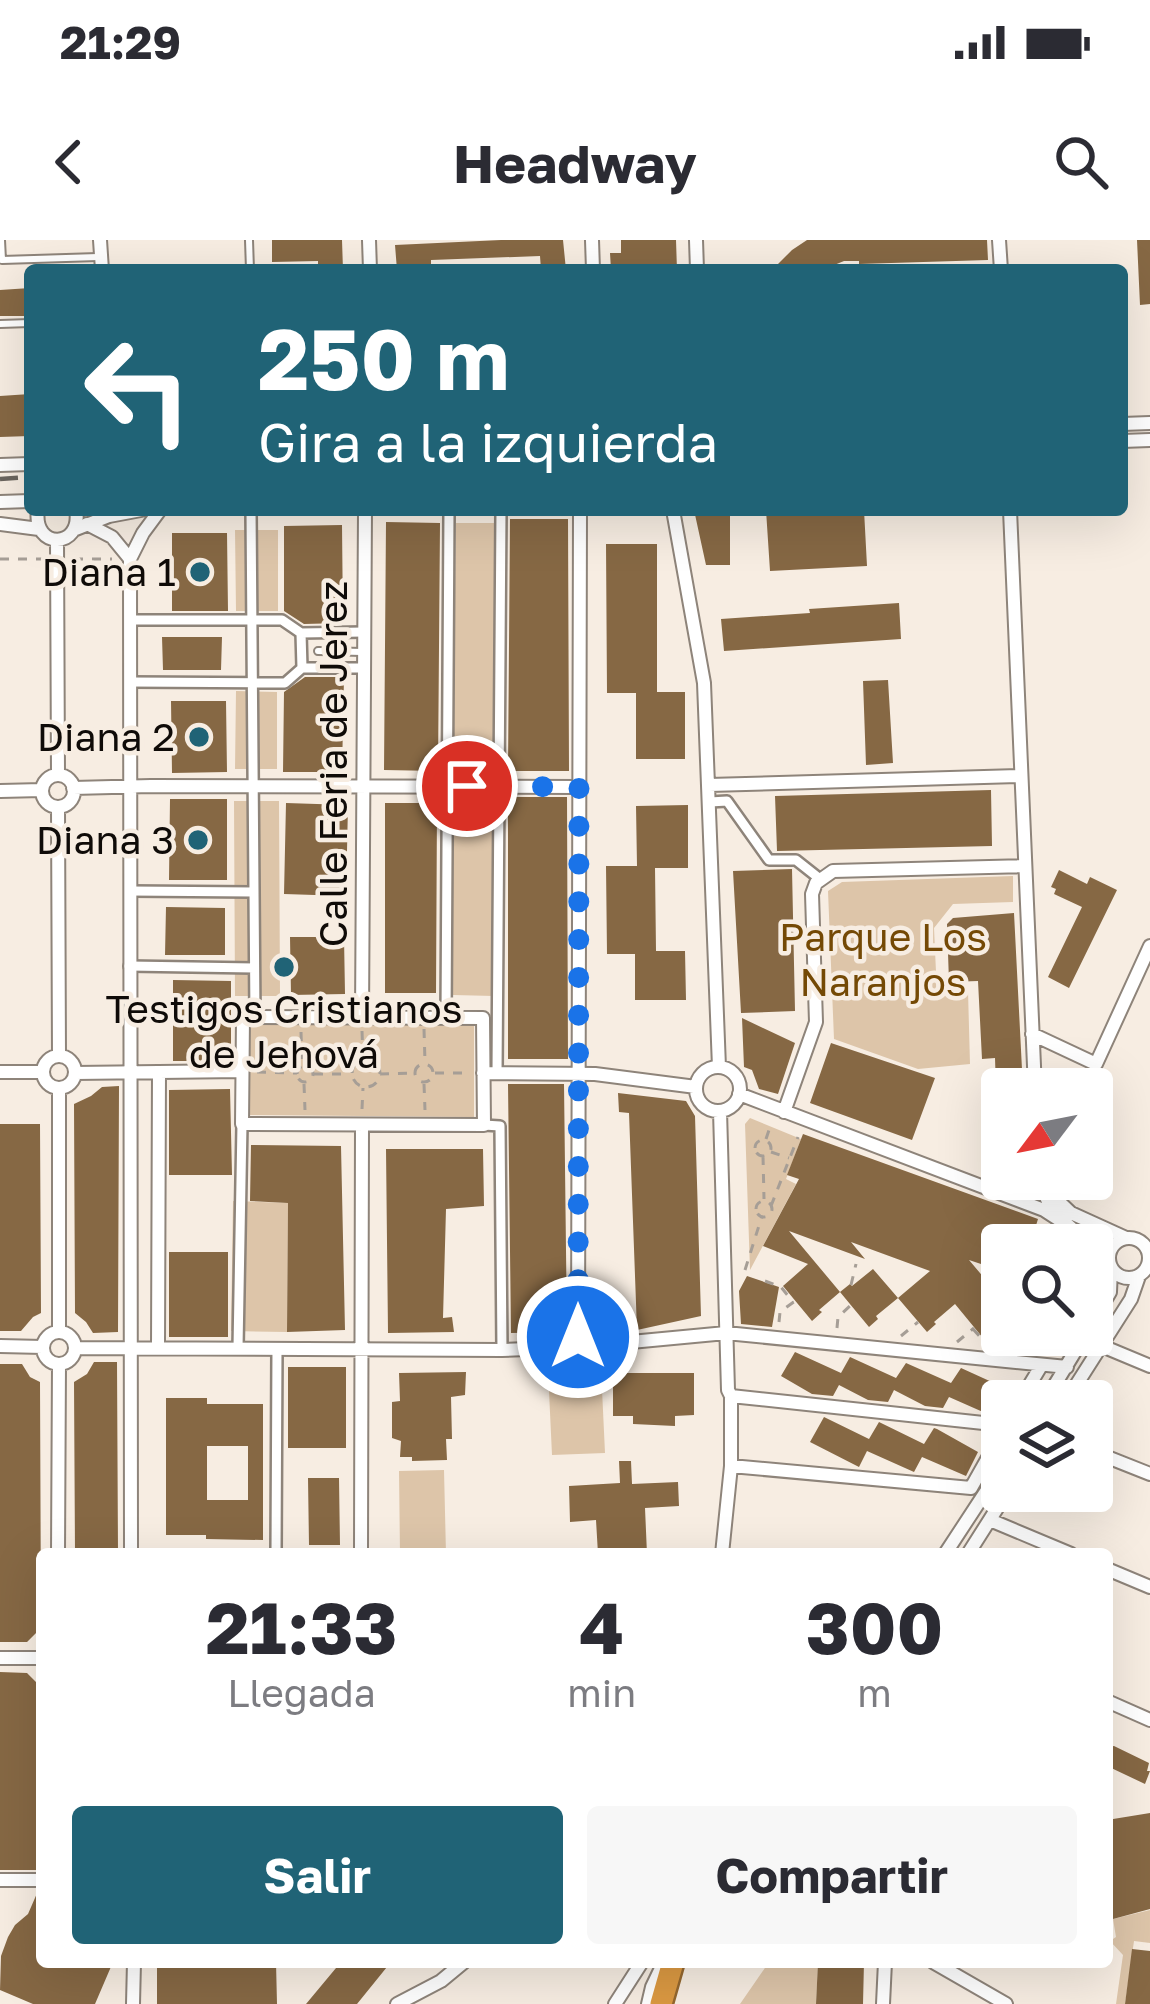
<!DOCTYPE html>
<html lang="es">
<head>
<meta charset="utf-8">
<style>
	body { margin:0; font-family:"Golos Text",sans-serif; background:#f7f7f7; color:#2b2b33; height:100vh; display:flex; flex-direction:column; font-size:45px; white-space:nowrap }
	* { box-sizing:border-box; margin:0 }
	p { font-size:39px; color:#7c7c81 }
	.icon { flex:none; width:66px; height:66px; fill:none; stroke:currentColor; stroke-width:2; stroke-linecap:round; stroke-linejoin:round }
	.map { position:relative; flex:1; overflow:hidden }
	.panel { position:absolute; left:36px; top:1308px; width:1077px; height:420px; display:flex; flex-direction:column; background:#fff; border-radius:12px; box-shadow:0 12px 48px #0002 }
	.panel>* { flex:none }
	.hud { position:absolute; left:24px; top:24px; width:1104px; height:252px; border-radius:12px; box-shadow:0 12px 48px #0002; background:#206376; color:#fff; overflow:hidden }
	.needle { width:78px; rotate:238deg }
	.controls { position:absolute; left:981px; top:828px; display:grid; gap:24px }
	.controls a { display:grid; place-items:center; width:132px; height:132px; border-radius:12px; background:#fff; box-shadow:0 12px 48px #0002; font-size:60px }
	.pin { position:absolute; display:grid; place-items:center; width:102px; height:102px; color:#fff; margin:-51px; border:6px solid #fff; border-radius:50%; box-shadow:0 3px 12px #0007 }
	.me { position:absolute; width:132px; margin:-66px; rotate:0deg; stroke-linejoin:round; filter:drop-shadow(0 0 9px #0008) }
	.turn { display:flex; align-items:center; gap:42px; height:252px; padding:0 36px; font-size:54px }
	.turn .icon { width:156px; height:156px; stroke-width:2.5 }
	.turn b { display:block; font-size:84px; line-height:102px }
	.eta { display:flex; justify-content:space-evenly; align-items:center; height:204px; text-align:center }
	.eta b { font-size:72px; font-weight:700; line-height:84px }
	.button { display:flex; gap:24px; margin-top:auto; padding:24px 36px }
	.button a { flex:1; height:138px; border-radius:12px; background:#206376; color:#fff; font-size:48px; font-weight:700; line-height:138px; text-align:center }
	.button a+a { background:#f7f7f7; color:#2b2b33 }
	.status { display:flex; justify-content:space-between; align-items:center; height:84px; padding:0 60px; background:#fff; direction:ltr }
	.status svg { height:33px; fill:currentColor }
	header { display:flex; justify-content:space-between; align-items:center; height:156px; padding:0 36px; background:#fff; font-size:54px; font-weight:700 }
	.map>svg:first-child { display:block }
	.green { fill:#ddc5a9 }
	.building { fill:#866844; fill-rule:evenodd }
	.lines { fill:none; stroke-linecap:round; stroke-linejoin:round }
	.service-casing { stroke:#8e847a; stroke-width:10 }
	.pedestrian-casing { stroke:#8e847a; stroke-width:14 }
	.minor-casing { stroke:#8e847a; stroke-width:16 }
	.motorway-casing { stroke:#94672e; stroke-width:26 }
	.path { stroke:#a69e96; stroke-width:3; stroke-dasharray:9 9; stroke-linecap:butt }
	.service { stroke:#fff; stroke-width:6 }
	.pedestrian { stroke:#fff; stroke-width:9 }
	.minor { stroke:#fff; stroke-width:12 }
	.motorway { stroke:#db9942; stroke-width:21 }
	.rail { stroke:#6b655e; stroke-width:4.5; stroke-dasharray:18 9; stroke-linecap:butt }
	.route { stroke:#1a73e8; stroke-width:21; stroke-dasharray:0 37.8 }
	.poi-dot { fill:#206376; stroke:#f7ede2; stroke-width:4.5 }
	.labels { text-anchor:middle; stroke-width:9; stroke-linejoin:round; paint-order:stroke }
	.poi-label { font-size:39px; fill:#0f0b08; stroke:#f7ede2; text-anchor:end }
	.street-label { font-size:39px; fill:#0f0b08; stroke:#f7ede2 }
	.park-label { font-size:39px; fill:#744905; stroke:#f7ede2 }
</style>
</head>
<body>
<div class="status"><b>21:29</b><svg viewBox="0 0 49 12"><path d="M0 12V9h3v3zM5 12V6h3v6zM10 12V3h3v9zM15 12V0h3v12zM26 1h20v11H26zM47 4h2v5h-2z"/></svg></div>
<header><svg class="icon" aria-label="back" viewBox="0 0 24 24"><path d="M15 5l-7 7 7 7"/></svg>Headway<svg class="icon" aria-label="search" viewBox="0 0 24 24"><circle cx="10" cy="10" r="6"/><path d="M15 15l6 6"/></svg></header>
<div class="map">
<svg width="1150" height="1764" viewBox="0 0 1150 1764">
	<rect width="100%" height="100%" fill="#f7ede2"/>
	<path class="green" d="M456,283H496L494,531H452Z
		M235,290H278V371H236Z
		M236,451L277,452V529H235Z
		M234,561H279L280,756H235Z
		M496,564L494,756L453,755L451,565Z
		M1013,636V662L953,664L934,688L937,754L968,751L970,824L918,829L834,799L828,651L842,642Z
		M250,784L474,785V877L250,875Z
		M750,878L801,899L786,939L796,944L750,1030L745,884Z
		M233,961L288,963L287,1092L231,1091Z
		M601,1128L605,1213L552,1215L548,1130Z
		M444,1230L446,1314H400L399,1231Z
		M1150,1670V1703L1134,1701L1125,1764H1116L1123,1715L1110,1701L1116,1697L1113,1679Z
		M769,1722H818L816,1764H740Z"/>
	<path class="building" d="M272,0H342L343,30H318V21L272,22Z
		M501,0H563L566,30H541L540,16L431,20V30H397L395,5Z
		M621,0H676L677,30H611L610,13H621Z
		M807,0H987L988,20L859,24V21H844L822,30H772L792,10Z
		M1137,0H1150V64L1140,65Z
		M30,48V76H0V50Z
		M30,154V196L0,197V156Z
		M694,270H730V325H706Z
		M766,270H864L867,326L770,331Z
		M510,279H568L569,531H508Z
		M386,282L440,283L438,531L384,530Z
		M342,285L343,383L304,384L284,371V286Z
		M172,293H227L228,371H172Z
		M606,304H657V452H685V519H636V453H607Z
		M899,363L901,399L724,411L721,379L810,373L809,369Z
		M162,397H222L221,430H163Z
		M305,437H344L342,532H283L284,452Z
		M888,440L893,523L866,525L863,441Z
		M171,461H226L227,532L172,533Z
		M991,550L992,606L777,611L775,556Z
		M508,557H567L568,819H508Z
		M170,559H227V640H169Z
		M286,563L348,565L346,656L284,654Z
		M385,563H437L436,753H385Z
		M688,565V628H655L656,711H685L686,760H635V714H607L606,626H637L636,566Z
		M792,629L795,771L741,773L733,631Z
		M1059,630L1087,644L1090,637L1117,650L1069,748L1048,737L1082,667L1054,654L1056,649L1051,647Z
		M166,667L225,668V715H165Z
		M1014,673L1023,849H996L995,818L982,819L978,741L949,742L947,684L953,678Z
		M290,697H344L345,754L291,755Z
		M173,740L231,741V821H173Z
		M742,778L795,803L778,854L759,849L752,830L744,827Z
		M831,803L935,838L912,900L810,863Z
		M508,844H564L567,1092L511,1093Z
		M119,846L118,1092L93,1093L86,1082L75,1073L74,864L91,856L102,847Z
		M230,849L232,935H169V850Z
		M618,853L686,861L695,876L701,1076L637,1090L629,873L619,872Z
		M0,884H40L41,1073L33,1077L21,1091H0Z
		M803,894L1038,979L1030,1005H1002V1031L969,1020L1002,1059V1078L991,1088L993,1090L983,1098L955,1064L934,1082L936,1084L927,1092L898,1058L930,1031L851,1002L865,1019L789,991L840,1052L819,1070L822,1072L812,1081L783,1046L808,1024L763,1006L799,939L787,935Z
		M251,905L341,906L345,1090L287,1092L288,963L250,961Z
		M386,909H483L484,966L446,969L443,1078L452,1077L454,1092L388,1093Z
		M169,1012H228V1097H169Z
		M873,1029L898,1058L876,1076L878,1079L869,1087L840,1052L850,1044L852,1046Z
		M747,1036L779,1047L772,1087L741,1084L739,1051Z
		M795,1112L841,1133L850,1117L896,1138L906,1123L951,1143L961,1128L994,1143L993,1145L1005,1151L1002,1166L998,1174L983,1172L949,1157L943,1168L925,1166L894,1150L888,1162L868,1160L839,1145L833,1156L812,1154L781,1136Z
		M94,1122H117L118,1314H75L74,1142L87,1134Z
		M0,1124H22L30,1137L40,1142L41,1388L27,1402H0Z
		M288,1127H346V1208H288Z
		M466,1132L465,1155L451,1157L452,1199H446L447,1220L412,1221V1217H400L401,1201L392,1198V1162L400,1161L399,1133Z
		M613,1133H694V1175L675,1176V1186L633,1184V1176H613Z
		M166,1158H207V1164H263V1300L206,1299V1295H166ZM207,1206H248V1260H207Z
		M824,1177L869,1199L879,1182L924,1204L934,1188L937,1189L978,1212L966,1236L922,1217L914,1232L867,1211L859,1227L810,1202Z
		M619,1221H631L632,1244L678,1242L679,1266L645,1268L647,1314H598L596,1280L570,1282L569,1246L620,1243Z
		M308,1238H339L340,1305H309Z
		M0,1432L27,1433L40,1446V1630H0Z
		M1114,1506L1149,1523L1147,1531H1150L1145,1544L1107,1526V1507Z
		M1150,1573V1669L1113,1679L1107,1656V1580Z
		M38,1651H42V1722H113L95,1764H33L0,1750L1,1716L8,1697L15,1685L28,1674Z
		M1132,1709L1150,1711V1764H1125Z
		M157,1722H276L277,1764H157Z
		M341,1722H391L357,1764H306Z
		M818,1722H864L863,1764H816Z"/>
	<g class="lines">
		<g class="service-casing">
			<path id="service" d="M1,0L2,20L98,17
				M249,0L250,30
				M0,84L30,83
				M318,411L363,412"/>
		</g>
		<g class="pedestrian-casing">
			<path id="pedestrian" d="M251,270L255,778
				M130,380H282L301,393L364,392
				M301,393L302,428
				M130,442L285,443L302,428H364
				M710,562L727,561L769,620H796L820,639
				M130,651L253,652
				M129,726L254,728
				M446,778L449,270
				M497,833L501,270
				M484,885L500,886L502,1110
				M238,1108L242,884
				M276,1314L277,1108"/>
		</g>
		<g class="minor-casing">
			<path id="minor" d="M100,0L102,30
				M369,0L370,30
				M592,0L593,30
				M696,0L697,30
				M999,0L1001,30
				M1122,184L1150,183
				M1122,201L1150,200
				M0,225L30,224
				M0,262L30,261
				M38,270C32,310 83,309 76,270
				M673,270L704,443L719,827
				M1010,270L1035,849
				M0,284L39,289
				M87,284L112,297L130,319
				M76,289L109,276L141,270
				M57,300L58,535
				M42 551a16 16 0 1 1 32 0a16 16 0 1 1-32 0Z
				M709,545L1021,536
				M73,548L151,546L579,547
				M0,551L42,550
				M58,567L59,816
				M243,777L483,778L484,885L242,884Z
				M362,778L365,270
				M1032,794L1096,824L1150,706
				M43 832a16 16 0 1 1 32 0a16 16 0 1 1-32 0Z
				M696 849a22 22 0 1 1 44 0a22 22 0 1 1-44 0Z
				M0,832H43
				M75,833L242,831
				M483,833L595,834L696,847
				M739,854L1044,970L1064,983
				M720,871L728,1150L731,1156V1226L722,1314
				M784,872L816,782L812,654L816,643L833,631L1025,626
				M1039,939C1048,976 1080,995 1109,1017
				M1050,953L1071,973L1126,998
				M1003,954L1019,952L1034,939
				M1109 1018a20 20 0 1 1 40 0a20 20 0 1 1-40 0Z
				M1092,1083L1110,1052L1111,1029
				M59,1092V848
				M43 1108a16 16 0 1 1 32 0a16 16 0 1 1-32 0Z
				M0,1106L43,1107
				M1102,1106L1150,1126
				M578,1107L580,270
				M75,1108L502,1110L578,1107L726,1093L1067,1127
				M158,1108L159,833
				M731,1156L1002,1185
				M1020,1161L1041,1126
				M1045,1161L1085,1095
				M1066,1161L1131,1059L1139,1036
				M1092,1211L1150,1234
				M731,1226L971,1248L1002,1193
				M990,1280L1071,1314
				M58,1314L59,1124
				M131,1314L130,319L143,293L160,270
				M361,1314L362,886
				M945,1314L1002,1227
				M968,1314L1008,1251
				M1107,1329L1150,1347
				M0,1418H42
				M1107,1461L1150,1480
				M0,1640H42
				M933,1722L1006,1764
				M133,1764L134,1722
				M397,1764L441,1741L464,1722
				M615,1764L642,1722
				M648,1764L652,1747L664,1722
				M883,1764L885,1722"/>
		</g>
		<g class="motorway-casing">
			<path id="motorway" d="M661,1764L673,1722"/>
		</g>
		<path class="path" d="M0,319H46
			M74,319H112
			M424,789L425,822
			M362,791L363,817
			M301,792L302,824
			M352 833a14 14 0 1 1 28 0a14 14 0 1 1-28 0Z
			M415 833a9 9 0 1 1 18 0a9 9 0 1 1-18 0Z
			M297 834a8 8 0 1 1 16 0a8 8 0 1 1-16 0Z
			M257,832L297,833
			M435,833H467
			M314,834H350
			M380,834L413,833
			M304,844L305,870
			M424,844L425,870
			M362,869L363,848
			M766,899L771,884
			M755 908a8 8 0 1 1 16 0a8 8 0 1 1-16 0Z
			M771,912L789,918
			M763,916L764,959
			M756 969a8 8 0 1 1 16 0a8 8 0 1 1-16 0Z
			M771,966L798,897
			M745,1030L762,976
			M765,1041L781,1047L793,1062
			M851,1045L856,1024
			M779,1082L780,1072L795,1061
			M837,1088L838,1077L851,1065
			M973,1089L984,1101L1002,1084
			M901,1096L918,1082
			M957,1102L974,1088"/>
		<use href="#service" class="service"/>
		<use href="#pedestrian" class="pedestrian"/>
		<use href="#minor" class="minor"/>
		<use href="#motorway" class="motorway"/>
		<path class="rail" d="M0,239L30,237"/>
	</g>
	<g class="lines">
		<path class="route" d="M467,546L579,547L578,1097"/>
	</g>
	<g class="poi-dot">
		<circle cx="200" cy="332" r="12"/>
		<circle cx="199" cy="497" r="12"/>
		<circle cx="198" cy="600" r="12"/>
		<circle cx="284" cy="727" r="12"/>
	</g>
	<g class="labels">
		<g class="poi-label">
			<text x="176" y="346">Diana 1</text>
			<text x="175" y="511">Diana 2</text>
			<text x="174" y="614">Diana 3</text>
			<text x="284" y="783" text-anchor="middle">Testigos Cristianos<tspan x="284" dy="45">de Jehová</tspan></text>
		</g>
		<g class="street-label">
			<text transform="translate(333 524) rotate(-90)" y="14">Calle Feria de Jerez</text>
		</g>
		<g class="park-label">
			<text x="883" y="711">Parque Los<tspan x="883" dy="45">Naranjos</tspan></text>
		</g>
	</g>
</svg>
<div class="controls">
<a><svg class="needle" viewBox="-14 -14 28 28"><path d="M0-13l5 13h-10z" fill="#e53935"/><path d="M0 13l5-13h-10z" fill="#7c7c81"/></svg></a>
<a><svg class="icon" aria-label="search" viewBox="0 0 24 24"><circle cx="10" cy="10" r="6"/><path d="M15 15l6 6"/></svg></a>
<a><svg class="icon" aria-label="layers" viewBox="0 0 24 24"><path d="M12 4l9 5-9 5-9-5zM3 14l9 5 9-5"/></svg></a>
</div>
<div class="pin" style="left:467px;top:546px;background:#d93025"><svg class="icon" aria-label="arrive" viewBox="0 0 24 24"><path d="M6 21V4h12l-3 4 3 4H6"/></svg></div>
<svg class="me" style="left:578px;top:1097px" viewBox="-20 -20 40 40"><circle r="17" fill="#1a73e8" stroke="#fff" stroke-width="3"/><path d="M0-11L8 9 0 5-8 9z" fill="#fff"/></svg>
<div class="hud">
<div class="turn"><svg class="icon" aria-label="left" viewBox="0 0 24 24"><path d="M17 20v-9H6M10 6l-5 5 5 5"/></svg><div><b>250 m</b>Gira a la izquierda</div></div>
</div>
<section class="panel">
<div class="eta">
<div><b>21:33</b><p>Llegada</p></div>
<div><b>4</b><p>min</p></div>
<div><b>300</b><p>m</p></div>
</div>
<div class="button"><a>Salir</a><a>Compartir</a></div>
</section>
</div>
</body>
</html>
